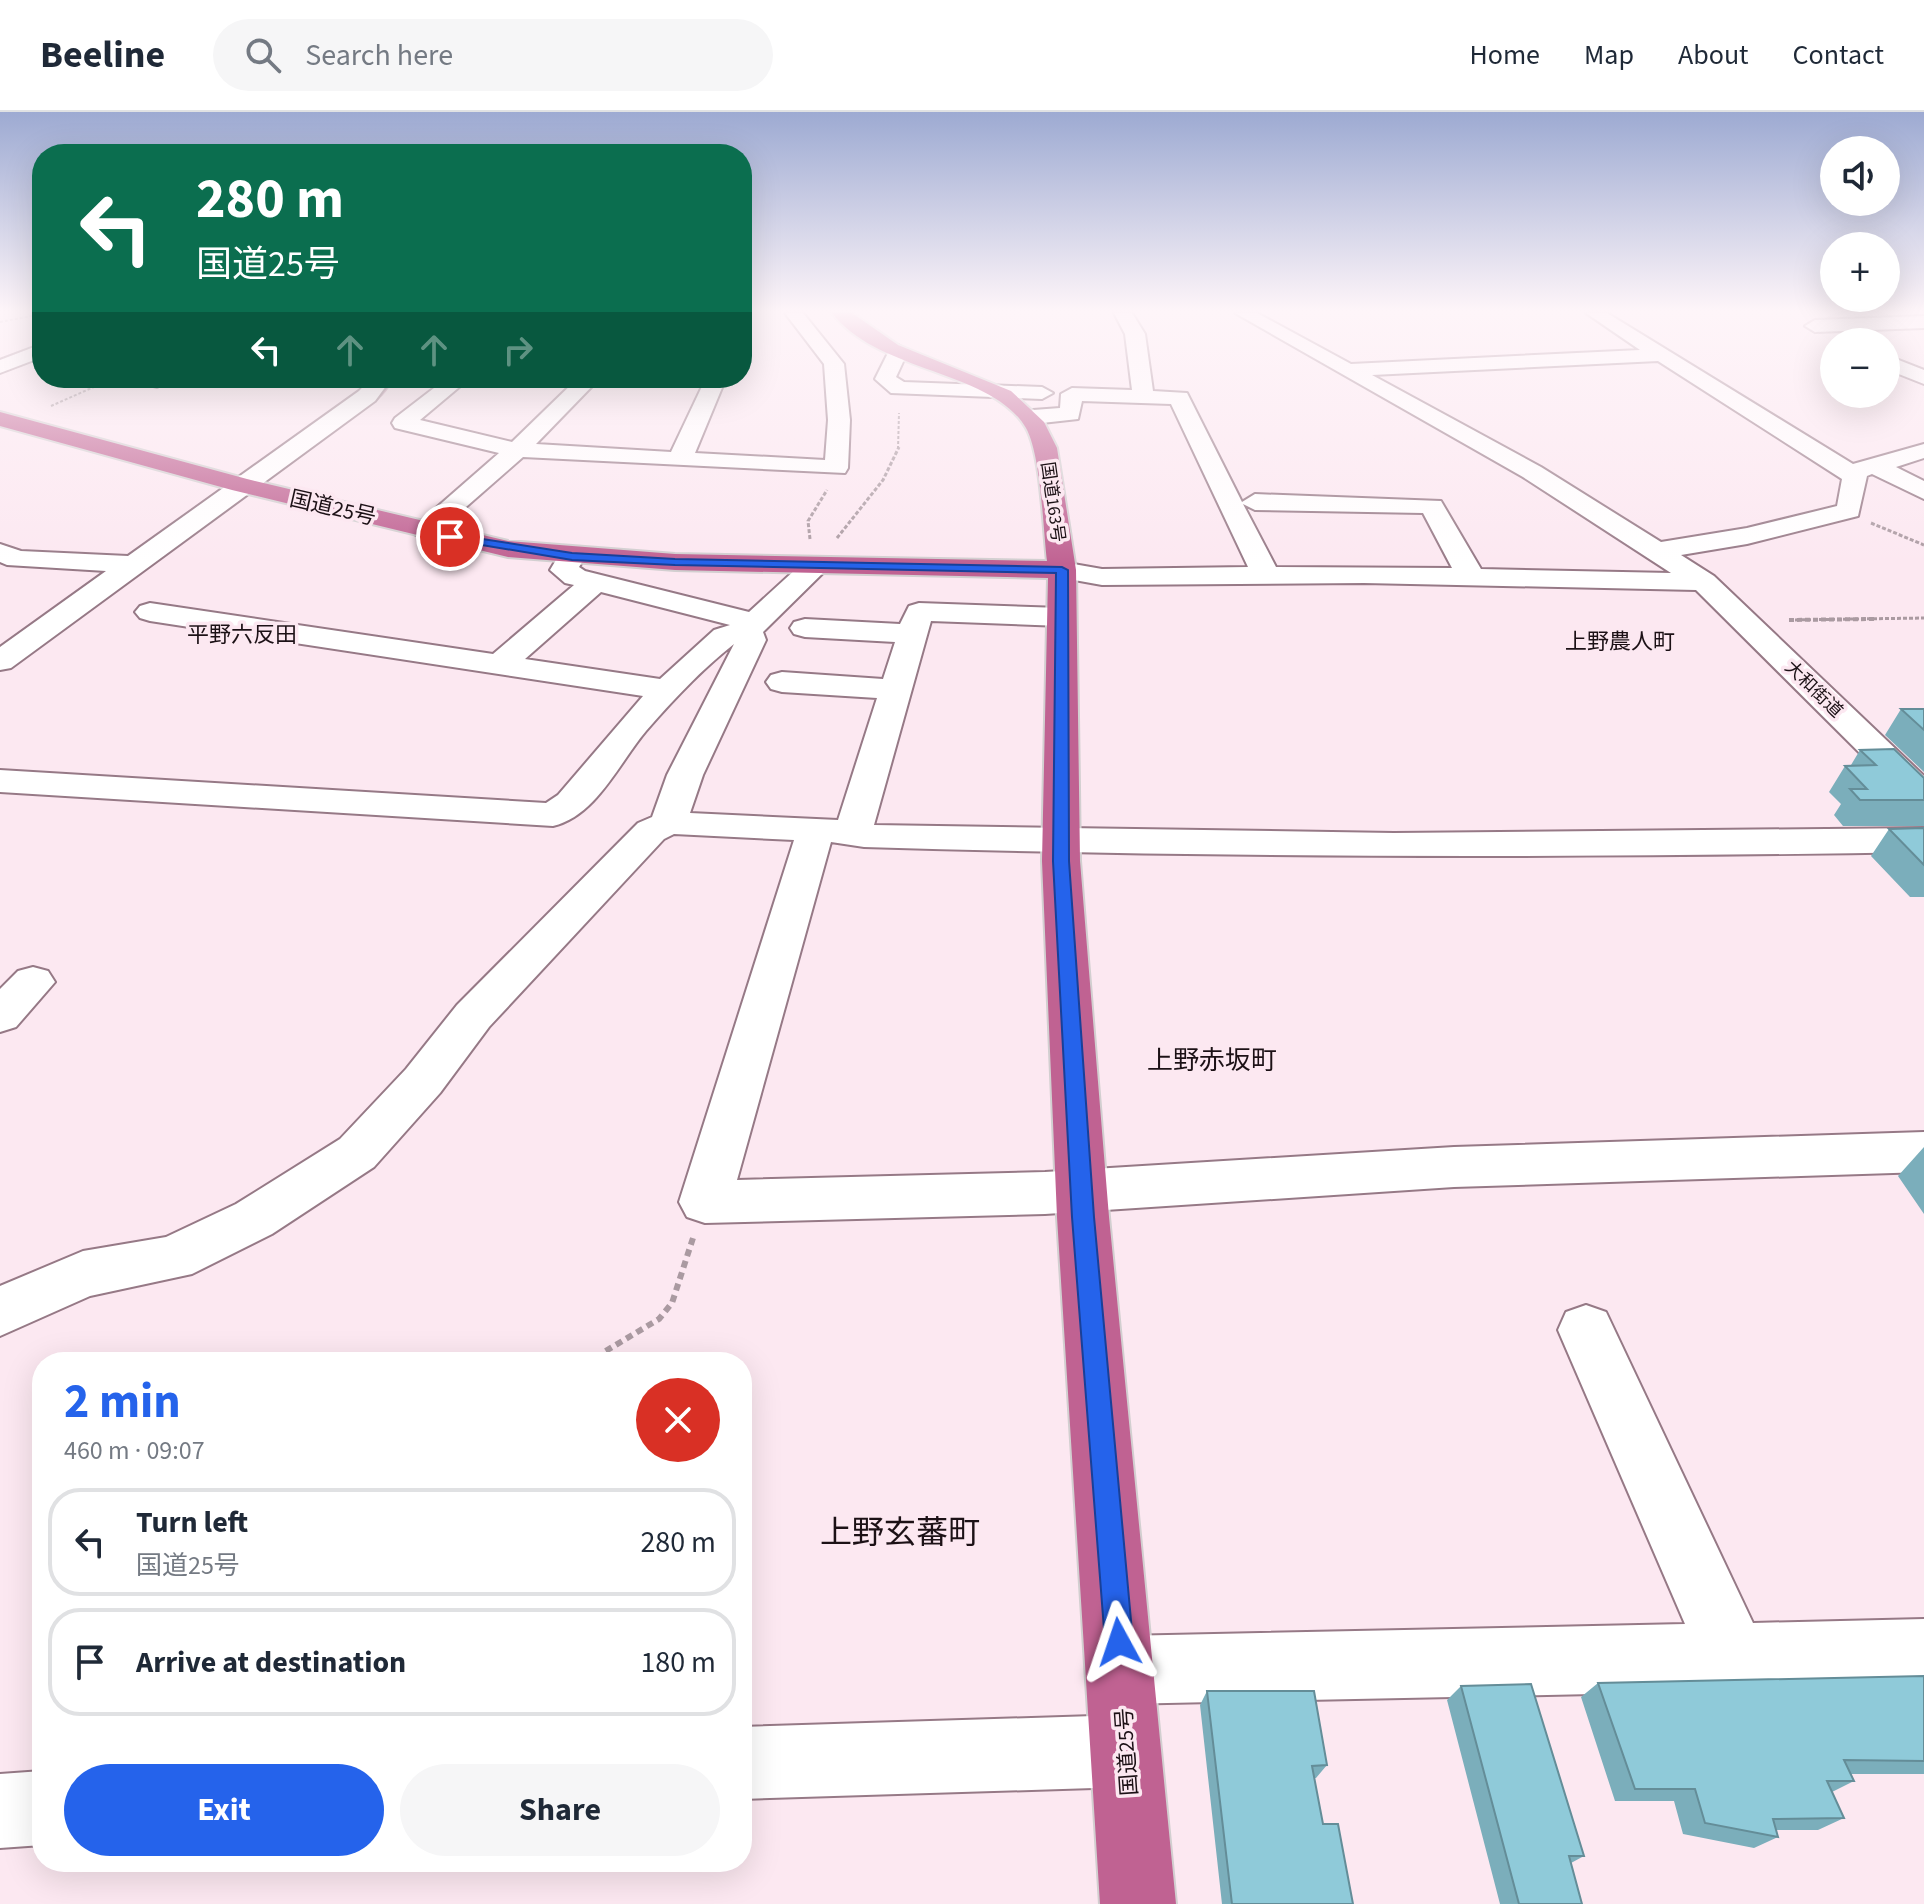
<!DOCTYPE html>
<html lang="en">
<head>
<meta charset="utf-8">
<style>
	body { margin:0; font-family:"Source Sans 3","Noto Sans JP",sans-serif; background:#f6f6f7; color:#1f2937; height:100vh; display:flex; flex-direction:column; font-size:30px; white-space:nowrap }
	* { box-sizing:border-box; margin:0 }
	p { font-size:26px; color:#747a83 }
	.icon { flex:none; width:44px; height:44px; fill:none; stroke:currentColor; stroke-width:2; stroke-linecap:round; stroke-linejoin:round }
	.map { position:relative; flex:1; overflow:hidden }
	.details { position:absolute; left:32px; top:1240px; width:720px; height:520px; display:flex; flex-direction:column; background:#fff; border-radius:32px; box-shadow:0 8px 32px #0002 }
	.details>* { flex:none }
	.banner { position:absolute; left:32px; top:32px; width:720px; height:244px; border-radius:32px; box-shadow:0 8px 32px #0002; background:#0b6e4f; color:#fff; overflow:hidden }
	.fabs { position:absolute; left:1820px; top:24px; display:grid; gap:16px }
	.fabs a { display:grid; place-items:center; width:80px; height:80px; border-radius:50%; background:#fff; box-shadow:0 8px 32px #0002; font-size:40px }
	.pin { position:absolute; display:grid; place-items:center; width:68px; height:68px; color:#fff; margin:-34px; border:4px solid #fff; border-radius:50%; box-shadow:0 2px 8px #0007 }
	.me { position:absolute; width:88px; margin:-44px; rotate:355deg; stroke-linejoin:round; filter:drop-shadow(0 0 6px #0008) }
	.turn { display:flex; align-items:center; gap:28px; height:168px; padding:0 32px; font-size:36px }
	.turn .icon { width:104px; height:104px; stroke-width:2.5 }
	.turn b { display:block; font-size:56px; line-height:68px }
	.lanes { display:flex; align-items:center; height:76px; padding:0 32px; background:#0003; justify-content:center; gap:40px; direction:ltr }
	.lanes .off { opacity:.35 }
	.round { display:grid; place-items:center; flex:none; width:84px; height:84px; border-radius:42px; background:#f6f6f7 }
	.summary { display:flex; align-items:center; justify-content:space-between; height:136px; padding:0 32px }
	h1 { font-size:48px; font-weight:700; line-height:60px; color:#2563eb }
	.cta { display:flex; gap:16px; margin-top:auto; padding:16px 32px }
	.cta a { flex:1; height:92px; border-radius:48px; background:#2563eb; color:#fff; font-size:32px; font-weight:700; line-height:92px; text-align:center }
	.cta a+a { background:#f6f6f7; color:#1f2937 }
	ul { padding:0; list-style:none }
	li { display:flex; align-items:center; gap:24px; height:108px; margin:0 16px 12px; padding:0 16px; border:4px solid #e0e1e3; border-radius:32px }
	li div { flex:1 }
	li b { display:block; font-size:30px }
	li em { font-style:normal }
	header { display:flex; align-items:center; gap:48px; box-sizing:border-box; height:112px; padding:0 40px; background:#fff; border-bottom:2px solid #e0e1e3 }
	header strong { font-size:38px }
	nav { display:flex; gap:44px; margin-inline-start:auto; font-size:28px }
	.search { width:560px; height:72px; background:#f6f6f7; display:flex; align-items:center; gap:20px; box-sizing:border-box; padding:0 28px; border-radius:44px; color:#747a83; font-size:30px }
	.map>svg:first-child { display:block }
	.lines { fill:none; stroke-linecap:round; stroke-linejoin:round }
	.stream { fill:#cc9cb1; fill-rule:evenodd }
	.minor-casing { stroke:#967986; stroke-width:4 }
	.highway-casing { stroke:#d2cfd0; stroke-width:4 }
	.path-far3 { stroke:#aa9aa1; stroke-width:2; stroke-dasharray:3 2; stroke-linecap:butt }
	.path-far2 { stroke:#aa9aa1; stroke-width:3; stroke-dasharray:4 2; stroke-linecap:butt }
	.path-far1 { stroke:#aa9aa1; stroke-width:4; stroke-dasharray:5 3; stroke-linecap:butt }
	.path { stroke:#aa9aa1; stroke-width:6; stroke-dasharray:7 5; stroke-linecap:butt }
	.minor { fill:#fff; fill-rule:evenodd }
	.highway { fill:#c06292; fill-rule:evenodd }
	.wall { fill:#7baebb }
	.building { fill:#8fcad9; stroke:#648d98; stroke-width:2 }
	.route { fill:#2563eb; stroke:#184099; stroke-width:2 }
	.labels { text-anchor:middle; stroke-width:7; stroke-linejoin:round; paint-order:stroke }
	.far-street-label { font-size:18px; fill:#1c1116; stroke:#fce8f1 }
	.street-label { font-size:22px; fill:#1c1116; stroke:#fce8f1 }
	.far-quarter-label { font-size:22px; fill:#1c1116; stroke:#fce8f1 }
	.quarter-label { font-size:26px; fill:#1c1116; stroke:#fce8f1 }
	.near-quarter-label { font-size:32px; fill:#1c1116; stroke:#fce8f1 }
</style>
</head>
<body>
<header>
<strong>Beeline</strong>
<div class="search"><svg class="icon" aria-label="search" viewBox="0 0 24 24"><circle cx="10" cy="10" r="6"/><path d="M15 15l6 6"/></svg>Search here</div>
<nav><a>Home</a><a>Map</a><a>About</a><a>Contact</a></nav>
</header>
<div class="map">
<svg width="1924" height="1792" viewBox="0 0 1924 1792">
	<rect width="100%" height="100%" fill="#fce8f1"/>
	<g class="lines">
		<path class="stream" d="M390,266H396C387,278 379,292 364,295V293L378,283Z"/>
		<g class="minor-casing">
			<path id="minor" d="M785,201H803L844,252L850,308L848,356L845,361L523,345L434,423H416L412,417L499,341L395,316L392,311L395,306L447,266H470L420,308L512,330L578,266H600L536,332L671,340L706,266H726L695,341L825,348L828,308L824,252Z
				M1114,201H1132L1145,222L1153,279L1187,281L1242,390L1255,382L1441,389L1481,457L1671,461L1523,365L1235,201H1257L1351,252L1640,238L1586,201H1607L1853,352L1924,332V346L1896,355L1924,369V387L1872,362L1867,364L1858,404L1747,432L1681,443L1714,464L1924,664V695L1911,692L1696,478L1364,471L1102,473L1052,464L1048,458L1052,452L1062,450L1102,457L1248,455L1171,292L1082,289L1078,307L1033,312L1022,305L1033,298L1060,296L1061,282L1072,276L1132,278L1125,222ZM1658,249L1842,367L1837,394L1747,416L1661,430L1541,355L1372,263ZM1243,392L1255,398L1423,401L1452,456L1276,455Z
				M1924,204V216L1815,220L1805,214L1815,208Z
				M42,232V245L0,261V248Z
				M898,233L908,239L896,265L904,270L1042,275L1053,281L1042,287L891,281L875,267L891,235Z
				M1886,243L1924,258V272L1886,257Z
				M149,266H174L157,275L150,273Z
				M371,266H392L375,289L11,556L0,558V535L106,459L7,453L0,450V432L21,439L128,444L359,279Z
				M572,436L582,438L586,444L579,455L585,459L749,500L807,447H827L831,453L763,520L766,528L703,663L690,701L838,708L877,586L782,580L771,577L766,570L771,563L782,560L883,567L895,530L805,525L794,522L790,516L794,510L805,507L900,512L909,494L919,491L1061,496L1071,499L1076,505L1071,511L1061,514L931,509L874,713L1394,721L1924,716V740C1571,746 1217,746 864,735L831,730L737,1068L1045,1060L1454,1035L1924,1020V1060L1454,1075L1045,1102L705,1111L687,1105L679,1090L794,728L674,722L664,727L489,915L440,981L374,1055L272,1122L192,1162L90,1184L0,1224V1174L83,1139L166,1125L236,1092L340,1027L406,957L457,893L638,711L652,705L667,663L734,532C702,557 672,589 646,619C619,651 596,704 553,714L0,680V658L546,691L558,683L643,584L150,509L140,506L135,500L140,494L150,491L493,542L574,473L565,471L550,458L562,438ZM601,480L730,513L714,518L660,567L525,547Z
				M33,855L48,859L55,870L16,915L0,920V877L18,859Z
				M1586,1193L1606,1200L1753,1511L1924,1507V1575L1121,1592L1097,1582L1087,1558L1097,1534L1121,1524L1685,1512L1558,1218L1566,1200Z
				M1125,1603L1150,1614L1161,1639L1150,1664L1125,1675L742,1687V1615Z
				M42,1659V1733L0,1736V1662Z"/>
		</g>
		<g class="highway-casing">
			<path id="highway" d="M832,201H852L898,233L1011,279L1044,310L1057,336L1076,458L1080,749L1109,1105L1176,1792H1100L1057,1105L1042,749L1048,466L675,458L508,445L232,378L0,314V300L247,367L508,429L675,442L1047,449C1043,416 1041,343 1026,316C992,258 878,261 832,201Z"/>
		</g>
		<path class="path-far3" d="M0,210L42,202
			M51,294L114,266
			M898,337L899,301"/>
		<path class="path-far2" d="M1871,411L1924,433
			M837,426L883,368L899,335
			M810,427L808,409L827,378
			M1789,508L1924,506"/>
		<path class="path-far1" d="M1789,508L1874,507"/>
		<path class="path" d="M603,1250L604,1240L659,1207L672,1191L693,1126"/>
		<use href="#minor" class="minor"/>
		<use href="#highway" class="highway"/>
	</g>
	<path class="wall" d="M1901,597H1924V660L1885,623Z
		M1860,638L1924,666V714H1843L1834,703L1841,692L1829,680L1845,654L1851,653Z
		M1924,716V785H1910L1871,744L1889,717Z
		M1924,1035V1102L1898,1064Z
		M1924,1564V1662H1850L1854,1669L1832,1680L1844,1706L1818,1718H1776L1778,1725L1754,1736L1683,1722L1674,1689H1615L1581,1585L1598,1571Z
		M1461,1574L1584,1744L1571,1751L1582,1792H1500L1447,1588Z
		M1207,1579L1327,1653L1316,1666H1314L1323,1712L1353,1792H1222L1200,1593Z"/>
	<path class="building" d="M1901,597H1924V618Z
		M1894,637L1924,666V688H1860L1850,677H1867L1845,654L1876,653L1860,638Z
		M1924,716V753L1889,717Z
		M1924,1564V1649L1844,1648L1854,1669H1827L1844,1706L1773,1707L1778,1725L1705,1711L1695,1677H1635L1598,1571Z
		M1531,1572L1584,1744H1569L1582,1792H1519L1461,1574Z
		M1207,1579H1314L1327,1653L1312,1654L1323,1712H1338L1353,1792H1232Z"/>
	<linearGradient id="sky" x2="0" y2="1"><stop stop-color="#9daad2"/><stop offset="0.44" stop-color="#fef5f9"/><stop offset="1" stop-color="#fef5f9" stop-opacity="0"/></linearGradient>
	<rect width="1924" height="452" fill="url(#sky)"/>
	<path class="route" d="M450,422L572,441L675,447L1062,455L1068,458L1069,749L1094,1105L1133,1530L1129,1540L1119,1544L1109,1540L1105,1530L1072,1105L1053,749L1056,461L675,453L572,448L446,427Z"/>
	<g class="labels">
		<g class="far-street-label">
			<text transform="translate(1053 390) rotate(82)" y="6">国道163号</text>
			<text transform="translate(1814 577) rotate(44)" y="6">大和街道</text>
		</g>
		<g class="street-label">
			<text transform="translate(333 395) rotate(13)" y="8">国道25号</text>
			<text transform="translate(1126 1640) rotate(-94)" y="8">国道25号</text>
		</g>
		<g class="far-quarter-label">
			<text x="242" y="530">平野六反田</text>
			<text x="1620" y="537">上野農人町</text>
		</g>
		<g class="quarter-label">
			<text x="1212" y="957">上野赤坂町</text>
		</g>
		<g class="near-quarter-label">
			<text x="900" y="1431">上野玄蕃町</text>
		</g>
	</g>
</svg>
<div class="fabs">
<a><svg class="icon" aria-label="sound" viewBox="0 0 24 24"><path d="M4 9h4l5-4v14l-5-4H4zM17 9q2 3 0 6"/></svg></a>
<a>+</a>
<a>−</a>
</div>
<div class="pin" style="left:450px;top:425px;background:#d93025"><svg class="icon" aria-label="arrive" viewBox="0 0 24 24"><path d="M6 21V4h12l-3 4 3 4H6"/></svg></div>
<svg class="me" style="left:1119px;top:1530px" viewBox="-20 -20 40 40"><path d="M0-17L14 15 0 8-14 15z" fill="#2563eb" stroke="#fff" stroke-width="4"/></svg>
<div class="banner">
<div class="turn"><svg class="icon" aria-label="left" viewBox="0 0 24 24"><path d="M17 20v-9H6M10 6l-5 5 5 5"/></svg><div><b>280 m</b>国道25号</div></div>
<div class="lanes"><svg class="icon" aria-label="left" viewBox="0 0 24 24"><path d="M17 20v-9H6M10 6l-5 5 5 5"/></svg><svg class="icon off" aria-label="ahead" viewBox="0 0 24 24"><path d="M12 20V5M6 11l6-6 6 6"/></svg><svg class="icon off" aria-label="ahead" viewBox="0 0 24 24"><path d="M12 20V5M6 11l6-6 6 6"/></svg><svg class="icon off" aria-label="right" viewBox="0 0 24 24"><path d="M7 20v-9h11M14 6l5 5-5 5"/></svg></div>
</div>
<section class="details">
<div class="summary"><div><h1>2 min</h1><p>460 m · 09:07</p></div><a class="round" style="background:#d93025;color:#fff"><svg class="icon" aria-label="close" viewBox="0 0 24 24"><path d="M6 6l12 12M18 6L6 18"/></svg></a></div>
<ul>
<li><svg class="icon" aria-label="left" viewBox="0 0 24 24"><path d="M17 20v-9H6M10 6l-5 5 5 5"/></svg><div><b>Turn left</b><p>国道25号</p></div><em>280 m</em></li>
<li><svg class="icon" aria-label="arrive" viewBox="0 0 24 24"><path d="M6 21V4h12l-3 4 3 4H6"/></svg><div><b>Arrive at destination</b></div><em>180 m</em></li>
</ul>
<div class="cta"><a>Exit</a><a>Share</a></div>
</section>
</div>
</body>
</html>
